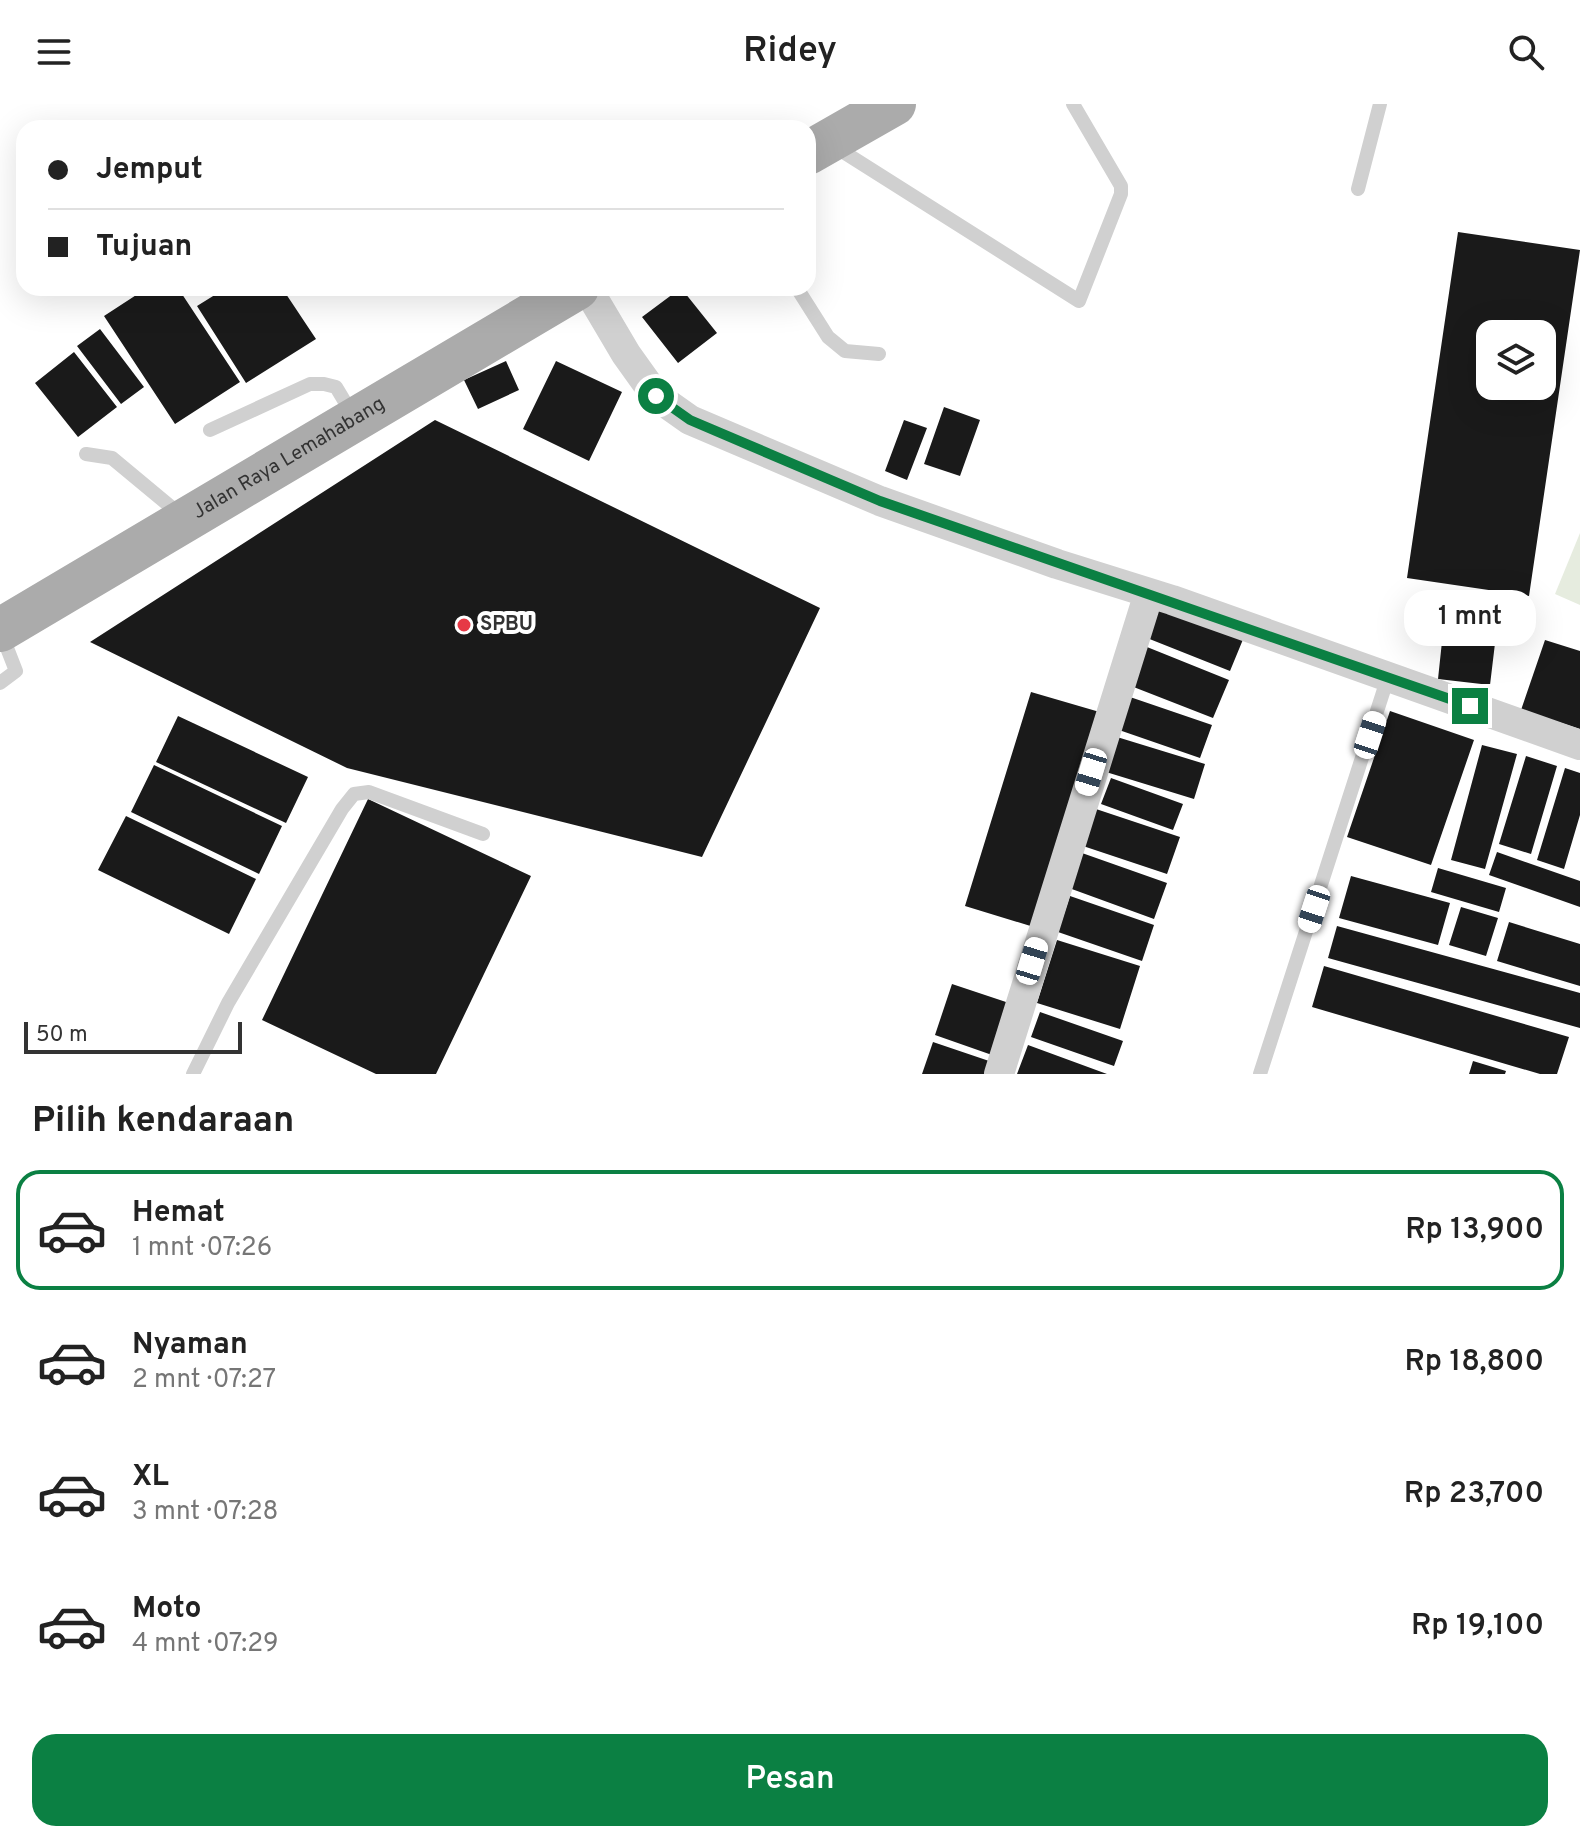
<!DOCTYPE html>
<html lang="id">
<meta charset="utf-8">
<style>
:root{--surface:#fff;--page:#f6f6f6;--text:#222;--muted:#767676;--line:#e0e0e0;--accent:#0b8043}
body{margin:0;font-family:Overpass,sans-serif;background:var(--page);color:var(--text);height:100vh;display:flex;flex-direction:column;font-size:30px;white-space:nowrap}
*{box-sizing:border-box;margin:0}
p{font-size:26px;color:var(--muted)}
.icon{flex:none;width:44px;height:44px;fill:none;stroke:currentColor;stroke-width:2;stroke-linecap:round;stroke-linejoin:round}
.map{position:relative;height:970px;overflow:hidden}
.sheet{display:flex;flex-direction:column;background:var(--surface);flex:1}
.sheet>*{flex:none}
.top-card{position:absolute;left:16px;top:16px;width:800px;height:176px;border-radius:24px;box-shadow:0 8px 32px #0002;display:grid;align-content:center;height:176px;padding:0 32px;background:var(--surface)}
.tools{position:absolute;left:1476px;top:216px;display:grid;gap:16px}
.tools a{display:grid;place-items:center;width:80px;height:80px;border-radius:16px;background:var(--surface);box-shadow:0 8px 32px #0002;font-size:40px}
.scale{position:absolute;left:24px;bottom:20px;width:218px;box-sizing:border-box;padding-left:8px;border:4px solid #333;border-top:0;font-size:22px;line-height:28px;white-space:nowrap;color:#333;-webkit-text-stroke:6px #fff;paint-order:stroke}
.end{position:absolute;width:36px;height:36px;margin:-18px;border:10px solid #0b8043;background:#fff;box-shadow:0 0 0 4px #fff}
.from{border-radius:50%}
.bubble{position:absolute;height:56px;border-radius:24px;background:var(--surface);box-shadow:0 8px 32px #0002;font-size:26px;font-weight:600;line-height:56px;text-align:center}
.car{position:absolute;width:24px;height:48px;margin:-24px -12px;border-radius:10px;box-shadow:0 0 6px 2px #0007;background:linear-gradient(#fff 24%,#345 0 40%,#fff 0 76%,#345 0 86%,#fff 0)}
.top-card b{display:flex;align-items:center;gap:28px;height:76px;font-size:30px}
.top-card b+b{border-top:2px solid var(--line)}
.top-card i{width:20px;height:20px;background:var(--text)}
ul{padding:0;list-style:none}
li{display:flex;align-items:center;gap:24px;height:120px;margin:0 16px 12px;padding:0 16px;border:4px solid transparent;border-radius:24px}
li div{flex:1}
li b{display:block;font-size:30px}
li em{font-style:normal;font-weight:600}
li.active{border-color:var(--accent)}
li>.icon{width:72px;height:72px;stroke-width:1.5}
h2{padding:0 32px;font-size:36px;line-height:96px}
.button{display:flex;gap:16px;margin-top:auto;padding:16px 32px}
.button a{flex:1;height:92px;border-radius:24px;background:var(--accent);color:#fff;font-size:32px;font-weight:600;line-height:92px;text-align:center}
header{display:flex;justify-content:space-between;align-items:center;height:104px;padding:0 32px;background:var(--surface);font-size:36px;font-weight:600}
.map>svg:first-child{display:block}
.green{fill:#e6ecdf}
.building{fill:#1a1a1a;fill-rule:evenodd}
.lines{fill:none;stroke-linecap:round;stroke-linejoin:round}
.service{stroke:#d0d0d0;stroke-width:14}
.minor{stroke:#d0d0d0;stroke-width:30}
.primary{stroke:#ababab;stroke-width:44}
.route{stroke:#0b8043;stroke-width:10}
.poi-dot{fill:#e63946;stroke:#fff;stroke-width:3}
.labels{text-anchor:middle;dominant-baseline:central;stroke-width:8;stroke-linejoin:round;paint-order:stroke}
.street-label{font-size:20px;fill:#333;stroke:#fff}
.poi-label{font-size:20px;font-weight:bold;fill:#333;stroke:#fff;text-anchor:start}
</style>
<header><svg class="icon" aria-label="menu" viewBox="0 0 24 24"><path d="M4 6h16M4 12h16M4 18h16"/></svg>Ridey<svg class="icon" aria-label="search" viewBox="0 0 24 24"><circle cx="10" cy="10" r="6"/><path d="M15 15l6 6"/></svg></header>
<div class="map">
<svg width="1580" height="970" viewBox="0 0 1580 970">
<rect width="100%" height="100%" fill="#fff"/>
<!-- green -->
<path class="green" d="M1580,429V501L1555,490Z"/>
<!-- building -->
<path class="building" d="M1458,128L1580,146L1529,492L1407,474ZM1490,230H1542V282H1490Z
M147,184H178L240,278L175,320L104,212Z
M226,184H282L316,235L246,279L197,202Z
M681,184L717,229L678,259L642,213Z
M100,225L144,283L121,300L77,242Z
M74,248L117,303L78,333L35,279Z
M506,257L519,286L478,305L464,276Z
M556,257L622,288L589,357L523,325Z
M944,303L980,316L960,372L924,360Z
M435,316L820,504L702,753L347,664L90,538Z
M904,316L927,324L907,376L885,367Z
M1160,500L1244,533L1230,567L1147,534Z
M1446,500L1499,506L1490,581L1438,575Z
M1545,536L1580,547V625L1521,606Z
M1147,543L1229,576L1213,614L1131,582Z
M1031,588L1103,609L1037,824L965,802Z
M1130,593L1212,621L1200,654L1119,626Z
M1390,607L1474,636L1431,761L1347,733Z
M178,612L308,673L286,719L156,658Z
M1117,633L1205,660L1194,695L1106,668Z
M1482,641L1517,650L1485,765L1451,756Z
M1526,652L1557,662L1531,750L1499,740Z
M154,661L282,722L259,770L131,708Z
M1565,664L1580,669V711L1564,765L1537,756Z
M1111,674L1183,700L1173,726L1101,700Z
M368,695L531,772L436,970H376L262,916Z
M1096,705L1180,733L1167,770L1083,742Z
M126,712L256,775L229,830L98,766Z
M1497,748L1580,777V803L1489,771Z
M1082,749L1167,779L1154,815L1069,784Z
M1438,764L1506,784L1499,808L1431,788Z
M1351,772L1450,799L1438,841L1339,814Z
M1070,792L1154,821L1142,857L1058,828Z
M1461,803L1498,814L1486,852L1449,841Z
M1509,818L1580,840V882L1497,857Z
M1337,822L1580,889V924L1328,854Z
M1057,836L1140,862L1120,925L1037,899Z
M1324,862L1569,933L1557,970H1540L1312,903Z
M952,880L1009,899L992,951L935,931Z
M1040,908L1123,937L1114,962L1031,933Z
M933,938L995,959L991,970H922Z
M1028,941L1107,970H1017Z
M1473,957L1506,967L1505,970H1469Z"/>
<g class="lines">
<!-- service -->
<path class="service" d="M834,42L1079,197L1121,90V82L1073,0
M1358,85L1380,0
M797,184L828,233L845,247L879,250
M210,326L310,280H324L336,283L354,313
M86,350L112,354L183,413
M0,579L16,567L2,531
M193,970L228,899L342,705L354,690L369,688L483,730
M1260,970L1388,573"/>
<!-- minor -->
<path class="minor" d="M587,184L626,250L656,292L690,316L880,397L1057,460L1172,496L1580,641
M999,970L1149,489"/>
<!-- primary -->
<g class="primary">
<path d="M808,49L894,0"/>
<path id="s1" d="M0,526L577,184"/>
</g>
</g>
<g class="lines">
<!-- route -->
<path class="route" d="M656,292L690,316L880,397L1470,602"/>
</g>
<!-- markers -->
<circle class="poi-dot" cx="464" cy="521" r="8"/>
<g class="labels">
<!-- street labels -->
<g class="street-label">
<text stroke="none"><textPath href="#s1" startOffset="336">Jalan Raya Lemahabang</textPath></text>
</g>
<!-- poi labels -->
<g class="poi-label">
<text x="480" y="521">SPBU</text>
</g>
</g>
</svg>
<div class="tools">
<a><svg class="icon" aria-label="layers" viewBox="0 0 24 24"><path d="M12 4l9 5-9 5-9-5zM3 14l9 5 9-5"/></svg></a>
</div>
<div class="scale">50 m</div>
<i class="end from" style="left:656px;top:292px"></i>
<i class="end" style="left:1470px;top:602px"></i>
<div class="bubble" style="left:1404px;top:486px;width:132px">1 mnt</div>
<i class="car" style="left:1370px;top:631px;rotate:18deg"></i>
<i class="car" style="left:1091px;top:668px;rotate:197deg"></i>
<i class="car" style="left:1314px;top:805px;rotate:198deg"></i>
<i class="car" style="left:1032px;top:857px;rotate:17deg"></i>
<div class="top-card">
<b><i class="from"></i>Jemput</b>
<b><i></i>Tujuan</b>
</div>
</div>
<section class="sheet">
<h2>Pilih kendaraan</h2>
<ul>
<li class="active"><svg class="icon" aria-label="car" viewBox="0 0 24 24"><path d="M5 17H2v-5l4-1 3-4h7l3 4 3 1v5h-3M9 17h6M6 11h13"/><circle cx="7" cy="17" r="2"/><circle cx="17" cy="17" r="2"/></svg><div><b>Hemat</b><p>1 mnt · 07:26</p></div><em>Rp 13,900</em></li>
<li><svg class="icon" aria-label="car" viewBox="0 0 24 24"><path d="M5 17H2v-5l4-1 3-4h7l3 4 3 1v5h-3M9 17h6M6 11h13"/><circle cx="7" cy="17" r="2"/><circle cx="17" cy="17" r="2"/></svg><div><b>Nyaman</b><p>2 mnt · 07:27</p></div><em>Rp 18,800</em></li>
<li><svg class="icon" aria-label="car" viewBox="0 0 24 24"><path d="M5 17H2v-5l4-1 3-4h7l3 4 3 1v5h-3M9 17h6M6 11h13"/><circle cx="7" cy="17" r="2"/><circle cx="17" cy="17" r="2"/></svg><div><b>XL</b><p>3 mnt · 07:28</p></div><em>Rp 23,700</em></li>
<li><svg class="icon" aria-label="car" viewBox="0 0 24 24"><path d="M5 17H2v-5l4-1 3-4h7l3 4 3 1v5h-3M9 17h6M6 11h13"/><circle cx="7" cy="17" r="2"/><circle cx="17" cy="17" r="2"/></svg><div><b>Moto</b><p>4 mnt · 07:29</p></div><em>Rp 19,100</em></li>
</ul>
<div class="button"><a>Pesan</a></div>
</section>
